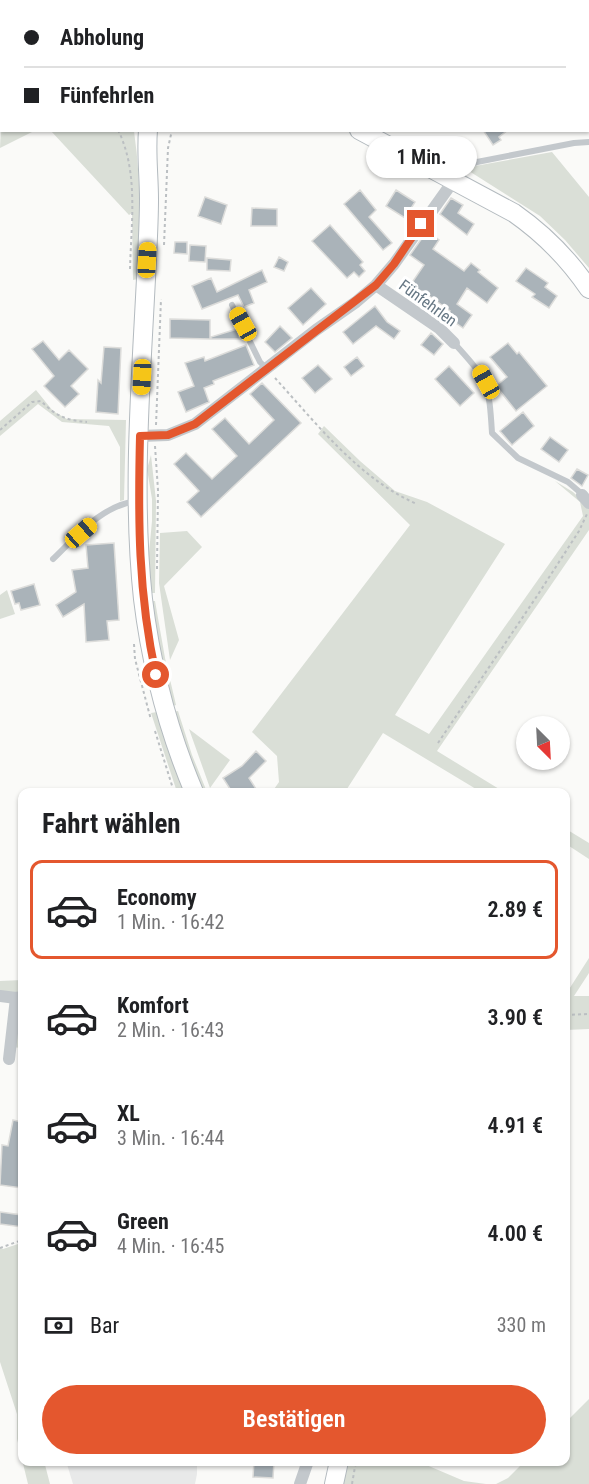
<!DOCTYPE html>
<html lang="de">
<meta charset="utf-8">
<style>
:root{--surface:#fff;--page:#f6f6f6;--text:#202124;--muted:#757577;--line:#e0e0e0;--accent:#e4572e}
body{margin:0;font-family:"Roboto Condensed",sans-serif;background:var(--page);color:var(--text);height:100vh;display:flex;flex-direction:column;font-size:22px;white-space:nowrap}
*{box-sizing:border-box;margin:0}
p{font-size:20px;color:var(--muted)}
.icon{flex:none;width:33px;height:33px;fill:none;stroke:currentColor;stroke-width:2;stroke-linecap:round;stroke-linejoin:round}
.map{position:relative;flex:1;overflow:hidden}
.details{position:absolute;left:18px;top:788px;width:552px;height:678px;display:flex;flex-direction:column;background:var(--surface);border-radius:12px;box-shadow:0 2px 4px #0004}
.details>*{flex:none}
.top-card{position:absolute;left:0px;top:0px;width:590px;height:132px;box-shadow:0 2px 4px #0004;display:grid;align-content:center;height:132px;padding:0 24px;background:var(--surface)}
.needle{width:39px;rotate:156deg}
.controls{position:absolute;left:516px;top:716px;display:grid;gap:12px}
.controls a{display:grid;place-items:center;width:54px;height:54px;border-radius:50%;background:var(--surface);box-shadow:0 2px 4px #0004;font-size:30px}
.end{position:absolute;width:27px;height:27px;margin:-14px;border:8px solid #e4572e;background:#fff;box-shadow:0 0 0 3px #fff}
.from{border-radius:50%}
.bubble{position:absolute;height:42px;border-radius:21px;background:var(--surface);box-shadow:0 2px 4px #0004;font-size:20px;font-weight:600;line-height:42px;text-align:center}
.car{position:absolute;width:18px;height:36px;margin:-18px -9px;border-radius:8px;box-shadow:0 0 4px 2px #0007;background:linear-gradient(#f5c518 24%,#345 0 40%,#f5c518 0 76%,#345 0 86%,#f5c518 0)}
.top-card b{display:flex;align-items:center;gap:21px;height:57px;font-size:22px}
.top-card b+b{border-top:2px solid var(--line)}
.top-card i{width:15px;height:15px;background:var(--text)}
ul{padding:0;list-style:none}
li{display:flex;align-items:center;gap:18px;height:99px;margin:0 12px 9px;padding:0 12px;border:3px solid transparent;border-radius:12px}
li div{flex:1}
li b{display:block;font-size:22px}
li em{font-style:normal;font-weight:600}
li.active{border-color:var(--accent)}
li>.icon{width:54px;height:54px;stroke-width:1.5}
h2{padding:0 24px;font-size:27px;line-height:72px}
.pay{display:flex;align-items:center;gap:15px;height:66px;padding:0 24px;font-size:22px}
.pay p{margin-inline-start:auto}
.button{display:flex;gap:12px;margin-top:auto;padding:12px 24px}
.button a{flex:1;height:69px;border-radius:36px;background:var(--accent);color:#fff;font-size:24px;font-weight:600;line-height:69px;text-align:center}
.map>svg:first-child{display:block}
.built{fill:#e8e9e9}
.green{fill:#dadfd7}
.building{fill:#aab3b9;stroke:#dcdcda;stroke-width:1.5}
.lines{fill:none;stroke-linecap:round;stroke-linejoin:round}
.secondary-casing{stroke:#b3babf;stroke-width:20}
.path{stroke:#bbbfc2;stroke-width:2;stroke-dasharray:3 3;stroke-linecap:butt}
.service{stroke:#c3c8cc;stroke-width:6}
.minor{stroke:#c3c8cc;stroke-width:12}
.secondary{stroke:#fff;stroke-width:18}
.route{stroke:#e4572e;stroke-width:8}
.labels{text-anchor:middle;dominant-baseline:central;stroke-width:6;stroke-linejoin:round;paint-order:stroke}
.street-label{font-size:16px;fill:#657683;stroke:#fff}
</style>
<div class="map">
<svg width="589" height="1484" viewBox="0 0 589 1484">
<rect width="100%" height="100%" fill="#fafaf8"/>
<!-- built -->
<path class="built" d="M66,1461H197V1474L195,1484H73Z"/>
<!-- green -->
<path class="green" d="M1,126L2,130L34,131L0,148Z
M51,131H134C141,180 141,229 138,279L133,280L132,213L129,215Z
M552,152L589,197V268L565,240L540,216L469,171L475,166Z
M36,390L53,411L67,419L126,420L124,500L120,501V447L109,426L62,422L38,404L0,436V421Z
M324,426L360,461L395,491L427,502L505,544L395,715L429,734L583,516L580,502L555,481L573,492L589,507V530L437,751L504,792H481L383,733L345,792H272L279,782L277,756L252,732L410,525L318,434Z
M151,455L156,501L155,593H150L148,563L152,521V499L147,469Z
M187,531L202,547L164,586L179,640L170,660L159,583L160,533Z
M7,590L15,614L0,619V595Z
M151,601H155L165,658L176,705L171,707L160,660Z
M178,711L192,755L207,792H202L173,712Z
M157,712L185,792H177L151,713Z
M189,729L230,760L210,788Z
M566,829L589,843V859L566,844Z
M589,958V973L574,996H589V1029L566,1030V994Z
M22,980V1048L11,1047L16,999L0,996V981Z
M18,1244L22,1306V1461H44L50,1484H28L17,1439V1414L0,1362V1248L3,1249Z
M589,1399V1484H496L508,1478L525,1461H566V1422Z
M347,1461H417L464,1481L486,1484H341Z"/>
<!-- building -->
<path class="building" d="M483,130H508L499,137L501,140L493,145Z
M360,190L376,210L369,217L392,243L383,250L344,204Z
M396,190L415,202L405,218L386,206Z
M205,197L227,205L221,224L198,216Z
M451,198L463,205L458,213L474,224L467,235L440,214Z
M252,208L277,209V226H251Z
M330,225L363,262L360,265L365,271L359,277L354,272L347,278L312,241Z
M427,231L439,240L433,249L464,271L471,263L480,270L478,272L498,288L487,303L467,288L457,304L472,315L463,328L446,316L450,311L422,291L419,294L409,287L424,265L410,255Z
M175,242H187V254L174,253Z
M190,245L206,246L205,262L189,261Z
M279,257L288,262L284,271L274,267Z
M207,258L231,260L230,271L207,270Z
M526,268L548,283L545,287L557,296L549,308L532,297L535,294L516,281Z
M262,270L267,282L249,290L254,303L244,307L238,295L202,309L192,286L211,278L217,292Z
M311,288L326,304L303,325L288,308Z
M375,306L387,322L400,331L394,339L376,326L353,344L343,332Z
M170,319L210,320V339L170,338Z
M280,326L292,338L275,352L265,342Z
M237,329L240,339H211V337Z
M431,333L443,344L434,355L421,345Z
M43,341L59,360L69,350L88,369L71,386L79,394L65,407L44,386L54,376L32,349Z
M508,343L517,354L519,352L547,386L516,411L496,386L507,377L490,357Z
M246,345L254,365L213,381L214,384L204,388L209,402L186,412L178,392L194,386L185,363L204,357L205,361Z
M104,347L121,348L118,414L96,412L98,380L101,383Z
M357,357L364,366L351,376L344,367Z
M318,365L332,379L315,393L302,378Z
M449,366L474,393L460,406L435,379Z
M262,383L301,423L201,517L187,502L199,491L174,464L186,453L212,479L237,456L212,429L225,418L249,444L274,420L250,394Z
M523,412L534,426L512,445L500,431Z
M550,437L568,450L559,462L541,449Z
M577,469L588,475L582,486L571,478Z
M114,543L119,620L107,621L109,640L86,642L84,604L63,617L56,605L76,592L72,570L88,568L86,545Z
M34,584L40,605L21,610L19,603L15,604L11,591Z
M256,751L266,761L249,778L258,792H232L223,778L242,766Z
M13,1120L22,1122V1188L0,1185L2,1145L8,1146Z
M0,1212L22,1215V1227L0,1224Z
M254,1461H274L273,1478L253,1477Z"/>
<g class="lines">
<!-- secondary casing -->
<g class="secondary-casing">
<path id="secondary" d="M120,0L121,2
M148,130C146,153 149,176 149,199C149,218 148,238 147,258C142,368 131,489 143,599C151,665 168,730 194,792
M359,130L514,213C544,234 568,258 589,289
M334,1484L339,1461"/>
</g>
<!-- path -->
<path class="path" d="M101,0V2
M150,0L151,2
M588,107L589,105
M118,130C139,172 131,224 130,270
M164,245L168,148L172,130
M275,378C317,424 359,479 417,504
M156,425L161,299
M0,430L32,402L41,401C56,416 65,420 87,422
M155,446L158,490L157,569
M134,644L135,659L151,720
M155,731L174,792
M438,743L537,596L579,531L587,514
M566,1015L589,1014
M0,1248L22,1240
M352,1484L356,1461"/>
<!-- service -->
<path class="service" d="M254,2L256,0
M0,33L2,36
M0,45L2,44
M0,76L2,79
M454,180L467,166L477,162L574,143L589,142
M232,305L260,362L266,368
M454,343C488,380 489,384 492,433L518,458L568,482L582,494
M53,559C77,536 102,505 137,501"/>
<!-- minor -->
<path class="minor" d="M0,118H2
M376,285L439,328L454,343
M140,436L168,435L195,424L316,330L356,302L376,285L394,264L454,180
M582,495L589,503
M0,996L16,998L22,997
M9,1059L16,998
M300,1484L308,1461"/>
<!-- secondary -->
<use href="#secondary" class="secondary"/>
</g>
<g class="lines">
<!-- route -->
<path class="route" d="M156,675C138,593 138,519 140,436L168,435L195,424L376,285L394,264L421,224"/>
</g>
<g class="labels">
<!-- street labels -->
<g class="street-label">
<text transform="translate(428 303) rotate(36)">Fünfehrlen</text>
</g>
</g>
</svg>
<div class="controls">
<a><svg class="needle" viewBox="-14 -14 28 28"><path d="M0-13l5 13h-10z" fill="#e53935"/><path d="M0 13l5-13h-10z" fill="#757577"/></svg></a>
</div>
<i class="end from" style="left:156px;top:675px"></i>
<i class="end" style="left:421px;top:224px"></i>
<div class="bubble" style="left:366px;top:136px;width:111px">1 Min.</div>
<i class="car" style="left:147px;top:260px;rotate:3deg"></i>
<i class="car" style="left:243px;top:324px;rotate:331deg"></i>
<i class="car" style="left:142px;top:377px;rotate:183deg"></i>
<i class="car" style="left:486px;top:382px;rotate:331deg"></i>
<i class="car" style="left:81px;top:533px;rotate:49deg"></i>
<div class="top-card">
<b><i class="from"></i>Abholung</b>
<b><i></i>Fünfehrlen</b>
</div>
<section class="details">
<h2>Fahrt wählen</h2>
<ul>
<li class="active"><svg class="icon" aria-label="car" viewBox="0 0 24 24"><path d="M5 17H2v-5l4-1 3-4h7l3 4 3 1v5h-3M9 17h6M6 11h13"/><circle cx="7" cy="17" r="2"/><circle cx="17" cy="17" r="2"/></svg><div><b>Economy</b><p>1 Min. · 16:42</p></div><em>2.89 €</em></li>
<li><svg class="icon" aria-label="car" viewBox="0 0 24 24"><path d="M5 17H2v-5l4-1 3-4h7l3 4 3 1v5h-3M9 17h6M6 11h13"/><circle cx="7" cy="17" r="2"/><circle cx="17" cy="17" r="2"/></svg><div><b>Komfort</b><p>2 Min. · 16:43</p></div><em>3.90 €</em></li>
<li><svg class="icon" aria-label="car" viewBox="0 0 24 24"><path d="M5 17H2v-5l4-1 3-4h7l3 4 3 1v5h-3M9 17h6M6 11h13"/><circle cx="7" cy="17" r="2"/><circle cx="17" cy="17" r="2"/></svg><div><b>XL</b><p>3 Min. · 16:44</p></div><em>4.91 €</em></li>
<li><svg class="icon" aria-label="car" viewBox="0 0 24 24"><path d="M5 17H2v-5l4-1 3-4h7l3 4 3 1v5h-3M9 17h6M6 11h13"/><circle cx="7" cy="17" r="2"/><circle cx="17" cy="17" r="2"/></svg><div><b>Green</b><p>4 Min. · 16:45</p></div><em>4.00 €</em></li>
</ul>
<div class="pay"><svg class="icon" aria-label="cash" viewBox="0 0 24 24"><path d="M3 7h18v10H3z"/><circle cx="12" cy="12" r="2"/></svg>Bar<p>330 m</p></div>
<div class="button"><a>Bestätigen</a></div>
</section>
</div>
